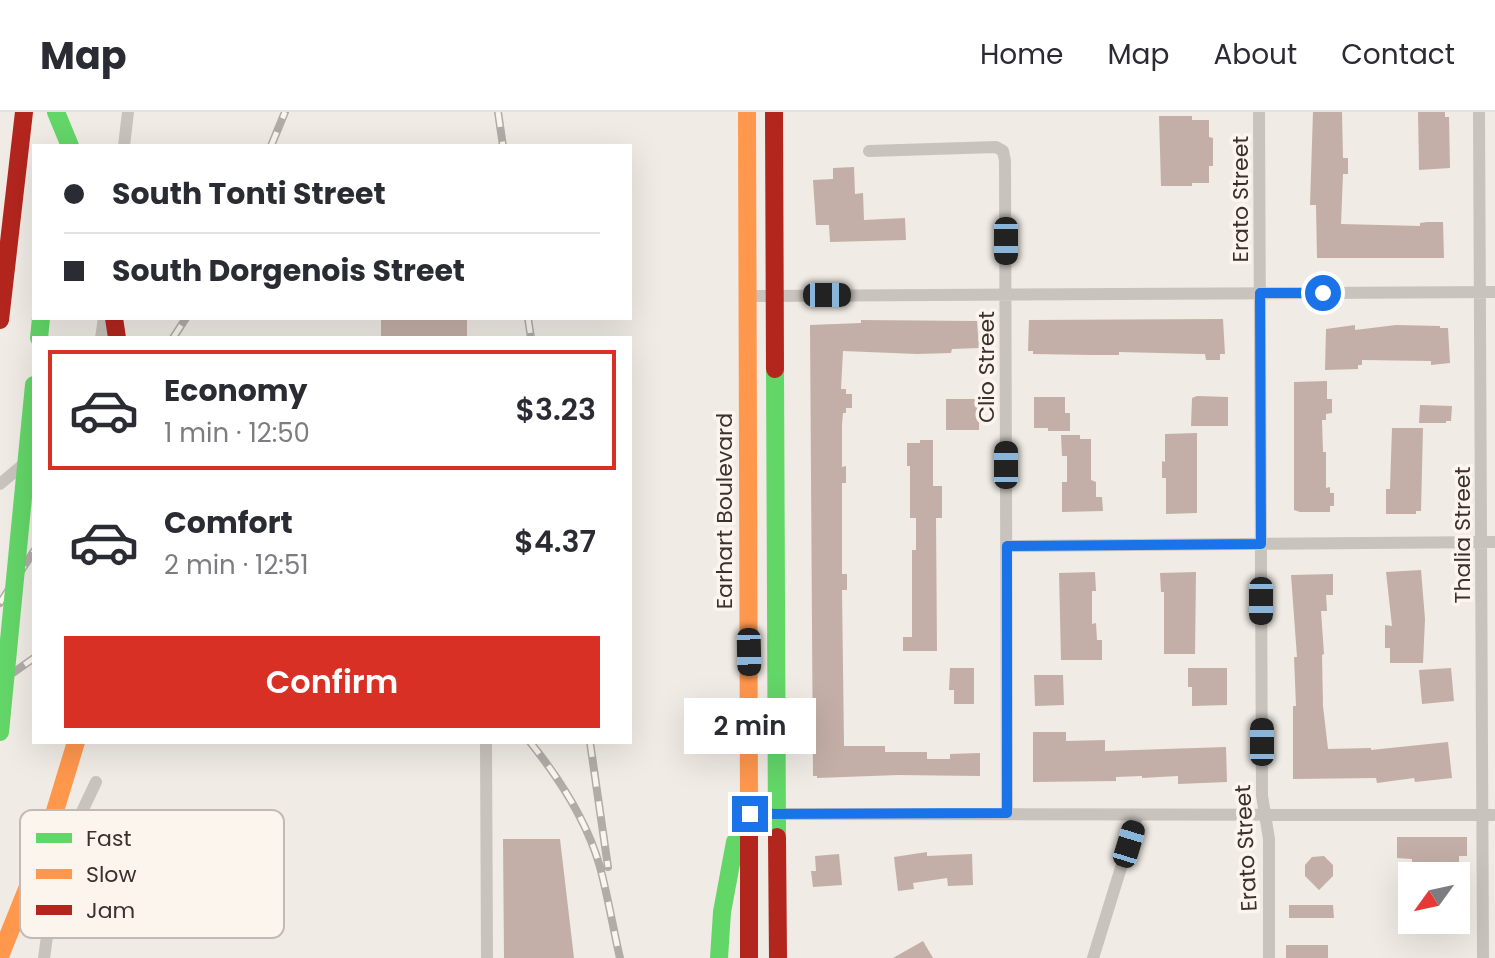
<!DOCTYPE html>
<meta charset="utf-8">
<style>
:root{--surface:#fff;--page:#f2f2f3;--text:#2b2b33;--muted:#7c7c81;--line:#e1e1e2;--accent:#d93025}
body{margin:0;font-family:Poppins,sans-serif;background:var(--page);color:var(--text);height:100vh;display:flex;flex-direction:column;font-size:30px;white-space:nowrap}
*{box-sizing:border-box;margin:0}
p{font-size:26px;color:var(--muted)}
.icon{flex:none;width:44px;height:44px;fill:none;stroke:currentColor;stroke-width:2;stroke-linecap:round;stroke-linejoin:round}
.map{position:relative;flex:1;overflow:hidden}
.details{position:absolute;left:32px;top:224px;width:600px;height:408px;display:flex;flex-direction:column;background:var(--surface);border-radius:0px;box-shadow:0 8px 32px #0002}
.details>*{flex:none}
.guide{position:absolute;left:32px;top:32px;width:600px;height:176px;border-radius:0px;box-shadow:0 8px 32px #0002;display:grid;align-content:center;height:176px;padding:0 32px;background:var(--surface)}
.needle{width:52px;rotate:237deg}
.buttons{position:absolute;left:1398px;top:750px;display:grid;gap:16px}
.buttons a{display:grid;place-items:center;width:72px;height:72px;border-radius:0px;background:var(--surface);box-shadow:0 8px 32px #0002;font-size:40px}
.end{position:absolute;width:36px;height:36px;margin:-18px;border:10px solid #1a73e8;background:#fff;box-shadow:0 0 0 4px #fff}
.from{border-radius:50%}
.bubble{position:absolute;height:56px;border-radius:0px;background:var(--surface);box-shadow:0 8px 32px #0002;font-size:26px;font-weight:600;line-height:56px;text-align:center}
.car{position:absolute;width:24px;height:48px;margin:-24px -12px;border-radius:10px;box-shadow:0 0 6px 2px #0007;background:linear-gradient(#222 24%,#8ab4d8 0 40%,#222 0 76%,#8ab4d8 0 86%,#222 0)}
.guide b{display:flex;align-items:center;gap:28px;height:76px;font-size:30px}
.guide b+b{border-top:2px solid var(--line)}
.guide i{width:20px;height:20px;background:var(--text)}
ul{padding:14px 0 0;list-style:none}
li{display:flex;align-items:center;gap:24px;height:120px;margin:0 16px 12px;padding:0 16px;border:4px solid transparent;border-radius:0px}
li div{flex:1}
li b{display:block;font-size:30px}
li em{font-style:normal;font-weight:600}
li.on{border-color:var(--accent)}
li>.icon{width:72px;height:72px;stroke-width:1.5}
.primary-button{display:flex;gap:16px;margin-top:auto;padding:16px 32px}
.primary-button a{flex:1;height:92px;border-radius:0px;background:var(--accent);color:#fff;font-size:32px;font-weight:600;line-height:92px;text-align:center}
header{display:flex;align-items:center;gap:48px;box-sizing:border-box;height:112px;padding:0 40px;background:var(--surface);border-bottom:2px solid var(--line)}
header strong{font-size:38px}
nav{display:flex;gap:44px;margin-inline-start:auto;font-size:28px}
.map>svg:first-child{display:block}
.building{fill:#c3afa7}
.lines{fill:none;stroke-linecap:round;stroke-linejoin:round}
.street{stroke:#c9c3be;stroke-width:12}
.fast{stroke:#63d668;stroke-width:18}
.slow{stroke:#ff974d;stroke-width:18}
.jam{stroke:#b3261e;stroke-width:18}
.rail-casing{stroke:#b1aca8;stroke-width:8}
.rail{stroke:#fbf5ee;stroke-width:5;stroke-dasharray:15;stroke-linecap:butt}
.fast-bridge{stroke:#63d668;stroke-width:18}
.route{stroke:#1a73e8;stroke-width:10}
.labels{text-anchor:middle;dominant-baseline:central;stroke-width:7;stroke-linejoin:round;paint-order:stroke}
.street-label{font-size:22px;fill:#3b302b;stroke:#fbf5ee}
.key{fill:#fbf5ee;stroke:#c1bab4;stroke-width:2}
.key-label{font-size:22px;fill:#3b302b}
</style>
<header>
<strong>Map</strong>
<nav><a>Home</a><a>Map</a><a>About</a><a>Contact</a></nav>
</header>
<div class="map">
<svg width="1495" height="846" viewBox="0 0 1495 846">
<rect width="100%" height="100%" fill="#f0ebe5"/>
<!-- building -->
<path class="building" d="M1313,0H1342L1343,46H1348V62H1343L1341,112L1420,114V111L1427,110H1443L1444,146H1317L1316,93H1310Z
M1418,0H1445V5H1449L1450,56L1419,58Z
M1159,4H1192V8H1209V25L1213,26V54H1209V71H1192V74H1161Z
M854,55L855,82L863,81L864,108L905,106L906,128L830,130L829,113H816L813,68L833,67V56Z
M381,206H467V226H381Z
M1223,207L1225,242H1220V248H1206L1205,242H1201L1119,240V243H1092L1033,242V239H1028L1029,208Z
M861,208L977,209L979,236L952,237L951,241L917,242L843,239L841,277H846V282H852V296H846V301H843L842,313V355L846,354V371H842V462H847V478H842L844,634H885V640H927V647H950V642L980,641V664L898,663L817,666V664H813L810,213L861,211Z
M1355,213V218L1396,213L1440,214V216H1448L1450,251L1431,253V249L1362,248V253H1358V257L1325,258L1326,217Z
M1327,269V287H1332V301L1326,302V308H1322L1323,340H1326V376L1330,375V381H1334V394H1330V400H1300L1294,398V270Z
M1197,284L1228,285V314H1191L1192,286Z
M1034,285H1065V301H1070V319H1048V316H1034Z
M946,287H979V318H946Z
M1420,293L1452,294L1451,309H1446V311H1419Z
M1392,316H1423L1421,399H1416V402H1386V377H1390Z
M1197,321V401L1166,402V366H1162V349L1165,350V322Z
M1061,323H1080V327H1091V368L1096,370V385H1102L1103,399L1062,400V370H1067V344H1062Z
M920,328H933V374H942V406H936L937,539H903V525H912V438H916V406H910V354H907V331H920Z
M1421,458L1425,507L1423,551H1390V536H1385V513L1392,514L1386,460Z
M1095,460L1096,479H1092V512L1096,511L1097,528H1102V548H1061L1059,461Z
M1196,460L1195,542H1164V480H1161L1160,461Z
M1333,462V483H1326L1327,499H1321L1324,542L1322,543L1323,594L1328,637L1371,636V638L1448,630L1452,666L1415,670L1414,666L1377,671L1376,666L1293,667V594H1296L1294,545H1297L1291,463Z
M950,556H974V592H954V578H949Z
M1188,556H1227V593L1192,594V575H1188Z
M1451,556L1454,589L1422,592L1419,558Z
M1034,563H1063L1064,593L1035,594Z
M1033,620H1066V629L1105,628V639L1226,635L1227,670L1178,672V664L1142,666V664L1116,665V669L1033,670Z
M1397,725H1467V744H1459V764H1413L1412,747L1397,746Z
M503,727H560L574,846H504Z
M927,740V744L972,742L973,773L948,774L947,766L913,771L914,777L898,779L894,745Z
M839,742L842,773L813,775L811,759H816L815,744Z
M1324,744L1333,753V764L1319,778L1305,764V753L1312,745Z
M1289,793H1333L1334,806H1289Z
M923,829L933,846H893Z
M1286,833H1328V846H1286Z"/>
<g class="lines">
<!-- street -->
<path class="street" d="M1259,0L1262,684L1269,727V846
M1479,0L1483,846
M124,34L128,0
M869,39L996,35L1003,39L1005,49L1007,701
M747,184L1495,180
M101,226L104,206
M0,372L25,351
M1007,434L1495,430
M486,630L487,846
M750,702L1495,703
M44,846L53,781L69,727L96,670
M1093,846L1137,704"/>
<!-- fast -->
<path class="fast" d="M39,226L41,206
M775,257L777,725
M719,846L722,800L735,730L749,710"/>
<!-- slow -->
<path class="slow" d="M747,0L749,697
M0,844L44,735L76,630"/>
<!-- jam -->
<path class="jam" d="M774,0L775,257
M114,206L117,226
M0,208L24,0
M749,697V846
M777,725L778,846"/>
<!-- rail casing -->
<g class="rail-casing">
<path id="rail" d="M498,0L503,34
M271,34L285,0
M528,206L531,226
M173,226L186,206
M0,491L34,439
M0,570L34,546
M530,630C559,666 587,709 600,755C608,785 613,816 620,846
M590,630L608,755"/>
</g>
<!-- rail -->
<use href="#rail" class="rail"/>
<!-- fast-bridge -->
<path class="fast-bridge" d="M56,0L70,34
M0,620L34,273"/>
</g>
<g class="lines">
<!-- route -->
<path class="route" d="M750,702L1007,701V434L1261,432L1260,181H1323"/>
</g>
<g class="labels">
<!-- street labels -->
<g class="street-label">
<text transform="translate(1240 87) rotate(-90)">Erato Street</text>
<text transform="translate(986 255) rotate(-90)">Clio Street</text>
<text transform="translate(724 399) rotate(-90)">Earhart Boulevard</text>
<text transform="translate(1462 423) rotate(-90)">Thalia Street</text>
<text transform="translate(1246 736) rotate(-93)">Erato Street</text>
</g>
</g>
<!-- legend -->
<rect x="20" y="698" width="264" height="128" rx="12" class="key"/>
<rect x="36" y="721" width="36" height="10" fill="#63d668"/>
<rect x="36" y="757" width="36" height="10" fill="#ff974d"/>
<rect x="36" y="793" width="36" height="10" fill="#b3261e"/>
<g class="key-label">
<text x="86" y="734">Fast</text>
<text x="86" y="770">Slow</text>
<text x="86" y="806">Jam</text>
</g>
</svg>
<div class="buttons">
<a><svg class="needle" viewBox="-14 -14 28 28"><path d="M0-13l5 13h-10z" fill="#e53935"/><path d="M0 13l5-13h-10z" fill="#7c7c81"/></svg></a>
</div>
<i class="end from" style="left:1323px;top:181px"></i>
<i class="end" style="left:750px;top:702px"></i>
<div class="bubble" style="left:684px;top:586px;width:132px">2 min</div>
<i class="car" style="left:1006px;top:129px;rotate:180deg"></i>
<i class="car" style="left:827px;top:183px;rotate:90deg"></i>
<i class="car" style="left:1006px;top:353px;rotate:0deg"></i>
<i class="car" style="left:1261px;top:489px;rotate:180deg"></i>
<i class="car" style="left:749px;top:540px;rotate:179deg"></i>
<i class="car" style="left:1262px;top:630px;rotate:0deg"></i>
<i class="car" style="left:1129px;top:732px;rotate:17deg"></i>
<div class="guide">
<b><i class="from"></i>South Tonti Street</b>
<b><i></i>South Dorgenois Street</b>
</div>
<section class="details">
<ul>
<li class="on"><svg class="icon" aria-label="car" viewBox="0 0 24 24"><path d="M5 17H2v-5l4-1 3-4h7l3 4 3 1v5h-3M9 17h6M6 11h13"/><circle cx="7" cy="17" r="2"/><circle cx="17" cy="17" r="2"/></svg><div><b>Economy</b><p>1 min · 12:50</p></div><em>$3.23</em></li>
<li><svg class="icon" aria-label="car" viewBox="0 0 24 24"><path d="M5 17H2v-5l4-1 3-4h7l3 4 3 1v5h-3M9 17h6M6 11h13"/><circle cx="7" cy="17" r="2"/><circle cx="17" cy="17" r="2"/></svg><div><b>Comfort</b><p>2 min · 12:51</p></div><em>$4.37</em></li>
</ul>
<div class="primary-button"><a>Confirm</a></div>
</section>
</div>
